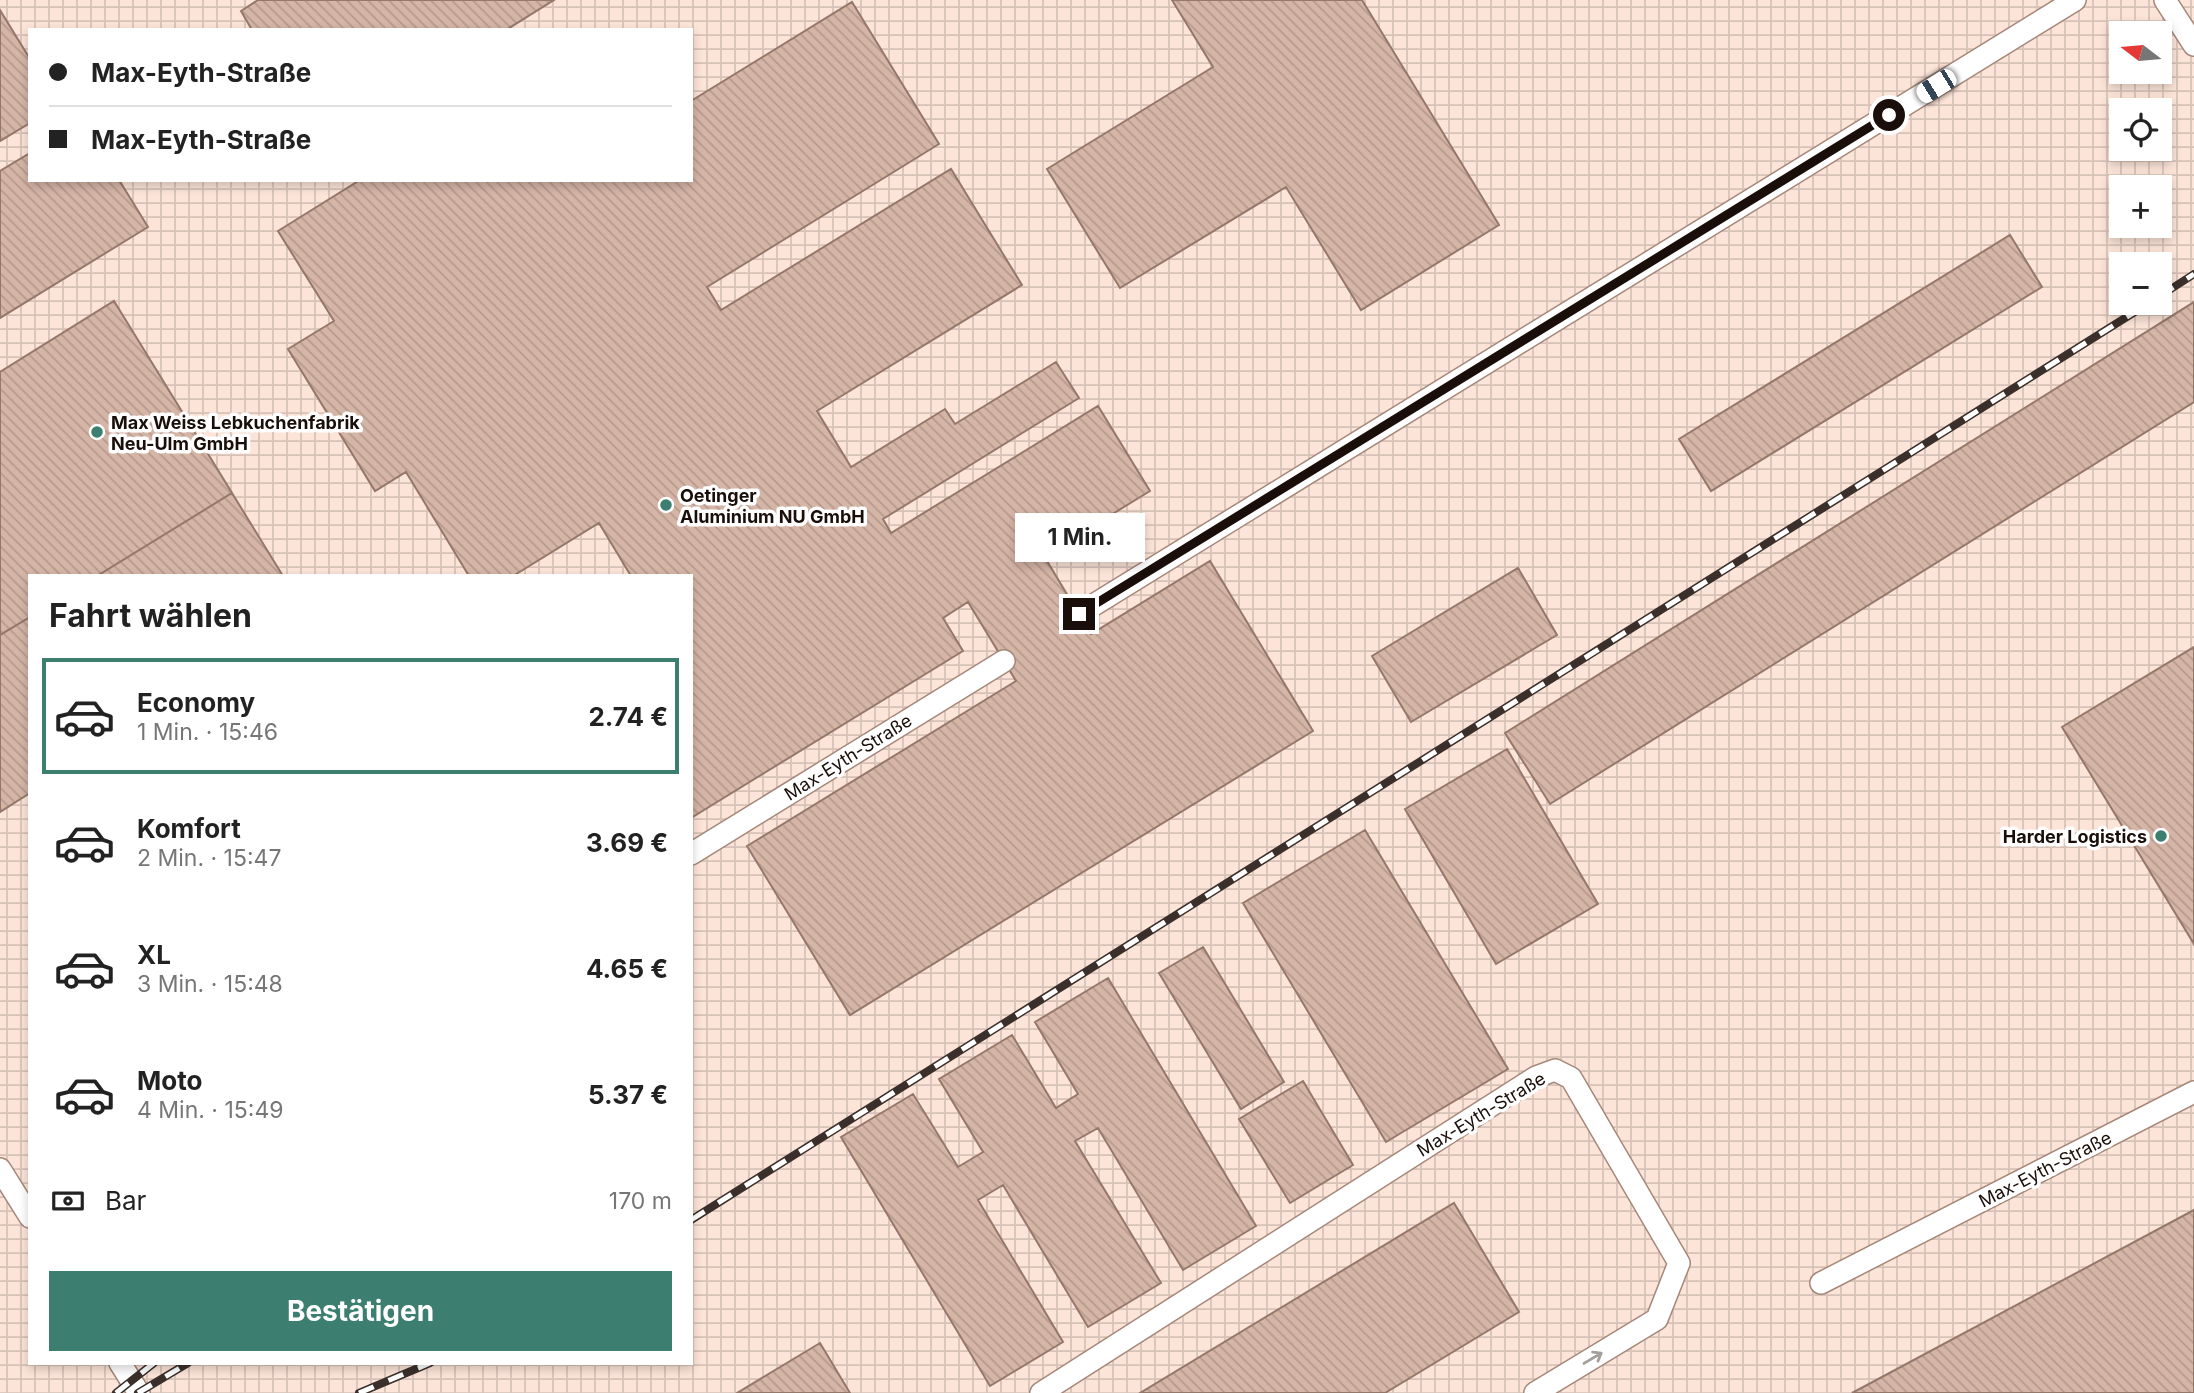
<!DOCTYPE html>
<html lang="de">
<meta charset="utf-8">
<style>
:root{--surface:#fff;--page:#f6f6f6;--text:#222;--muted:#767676;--line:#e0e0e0;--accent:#3c7e6f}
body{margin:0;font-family:Inter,sans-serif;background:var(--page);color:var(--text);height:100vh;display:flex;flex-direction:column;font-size:26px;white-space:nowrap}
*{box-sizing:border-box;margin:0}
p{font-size:23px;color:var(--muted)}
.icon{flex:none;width:38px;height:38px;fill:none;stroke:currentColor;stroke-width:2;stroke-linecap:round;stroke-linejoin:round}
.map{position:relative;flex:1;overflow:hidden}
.side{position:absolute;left:28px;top:574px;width:665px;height:791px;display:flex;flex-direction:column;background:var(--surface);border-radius:0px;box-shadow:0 4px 10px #0003}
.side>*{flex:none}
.guide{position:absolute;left:28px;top:28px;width:665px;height:154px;border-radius:0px;box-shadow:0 4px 10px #0003;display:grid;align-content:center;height:154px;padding:0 21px;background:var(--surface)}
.needle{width:46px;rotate:286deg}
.fabs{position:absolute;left:2109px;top:21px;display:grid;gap:14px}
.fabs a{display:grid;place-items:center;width:63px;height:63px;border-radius:0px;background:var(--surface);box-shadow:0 4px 10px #0003;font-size:35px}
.end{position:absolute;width:32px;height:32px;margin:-16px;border:9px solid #190e09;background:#fff;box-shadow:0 0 0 4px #fff}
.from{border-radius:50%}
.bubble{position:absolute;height:49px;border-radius:0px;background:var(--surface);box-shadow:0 4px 10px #0003;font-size:23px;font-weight:700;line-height:49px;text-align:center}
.car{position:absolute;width:21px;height:42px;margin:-21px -10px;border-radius:9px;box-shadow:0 0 5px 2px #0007;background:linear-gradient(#fff 24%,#345 0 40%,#fff 0 76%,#345 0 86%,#fff 0)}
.guide b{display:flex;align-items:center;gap:24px;height:66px;font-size:26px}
.guide b+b{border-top:2px solid var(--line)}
.guide i{width:18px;height:18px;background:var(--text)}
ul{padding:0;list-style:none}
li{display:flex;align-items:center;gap:21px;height:116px;margin:0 14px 10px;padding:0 7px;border:4px solid transparent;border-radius:0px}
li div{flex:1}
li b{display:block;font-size:26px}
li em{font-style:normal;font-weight:700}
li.current{border-color:var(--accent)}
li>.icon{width:63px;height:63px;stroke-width:1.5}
h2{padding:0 21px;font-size:32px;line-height:84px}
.pay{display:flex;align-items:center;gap:18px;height:77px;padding:0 21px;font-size:26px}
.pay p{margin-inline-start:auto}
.primary-button{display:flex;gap:14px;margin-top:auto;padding:14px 21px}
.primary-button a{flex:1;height:80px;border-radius:0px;background:var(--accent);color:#fff;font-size:28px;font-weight:700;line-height:80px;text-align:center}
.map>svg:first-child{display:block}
.industrial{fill:url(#industrial-grid);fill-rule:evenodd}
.building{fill:url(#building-back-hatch);stroke:#95786a;stroke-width:2}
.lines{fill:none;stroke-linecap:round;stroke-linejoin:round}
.lane-casing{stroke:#a6887a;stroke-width:24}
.lane{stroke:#fff;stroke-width:21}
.rail-casing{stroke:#3a2f2a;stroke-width:8}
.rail{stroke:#fff;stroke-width:5;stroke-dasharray:16;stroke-linecap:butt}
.oneway{stroke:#a39f9d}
.route{stroke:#190e09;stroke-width:9}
.poi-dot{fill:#3c7e6f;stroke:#fff;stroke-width:2.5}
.labels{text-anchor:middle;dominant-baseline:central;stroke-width:7;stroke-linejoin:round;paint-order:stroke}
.poi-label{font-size:18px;font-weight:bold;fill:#190e09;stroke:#fff;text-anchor:start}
.street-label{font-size:18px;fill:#190e09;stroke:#fff}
</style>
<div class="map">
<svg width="2194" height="1393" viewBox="0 0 2194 1393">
<defs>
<pattern id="industrial-grid" width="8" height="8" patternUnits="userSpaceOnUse" patternTransform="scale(1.75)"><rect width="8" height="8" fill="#fce4d8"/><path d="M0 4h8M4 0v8" fill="none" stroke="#d7c2b8"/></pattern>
<pattern id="building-back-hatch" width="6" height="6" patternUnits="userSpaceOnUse" patternTransform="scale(1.75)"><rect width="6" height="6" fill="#d5b5a6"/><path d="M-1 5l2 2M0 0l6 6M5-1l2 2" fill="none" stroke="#b69a8e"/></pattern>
</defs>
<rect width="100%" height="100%" fill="#fef1eb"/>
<!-- industrial -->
<path class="industrial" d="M0,0H2194V1393H0ZM30,30H691V180H30ZM2121,33H2160V72H2121ZM2121,110H2160V149H2121ZM2121,187H2160V226H2121ZM2121,264H2160V303H2121ZM30,576H691V1363H30Z"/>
<!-- building -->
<path class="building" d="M258,0H554L506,30H252L241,11Z
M1172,0H1362L1499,225L1361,310L1286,187L1120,288L1047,169L1213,67Z
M852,2L939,144L707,287L721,310L951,169L1022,285L817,411L851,467L945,409L955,424L1056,362L1079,398L883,519L891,533L1098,406L1150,491L1044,556L1091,634L1210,561L1313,731L850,1015L747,846L1016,681L968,602L943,618L963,651L691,818V576H631L599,523L513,576H469L406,472L375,491L288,349L334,321L278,231L360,180H691V101Z
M0,10L30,59V123L0,141Z
M30,153V180H119L148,227L0,318V171Z
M2010,235L2042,287L1711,491L1679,439Z
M114,301L232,493L97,576H30V617L0,635V372Z
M2194,302V402L1550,804L1505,733Z
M232,493L283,576H97Z
M1518,568L1557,635L1411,722L1372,656Z
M30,617V793L0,812V635Z
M2194,647V944L2062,727Z
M1507,749L1598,904L1496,964L1405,809Z
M1365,830L1508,1069L1386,1142L1243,903Z
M1203,947L1284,1082L1241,1109L1159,973Z
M1108,978L1256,1226L1183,1270L1098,1128L1075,1141L1161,1283L1088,1327L1003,1185L978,1200L1063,1342L990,1386L841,1137L913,1094L958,1167L983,1152L939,1079L1012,1035L1056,1108L1078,1094L1035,1022Z
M1303,1081L1353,1165L1290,1203L1239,1119Z
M1454,1203L1519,1312L1385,1393H1140Z
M2194,1210V1393H1852L1867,1385Z
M820,1343L850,1393H737Z"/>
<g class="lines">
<!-- lane casing -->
<g class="lane-casing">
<path id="lane" d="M2165,0L2194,45
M1079,614L2075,0
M691,854L1004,661
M0,1169L30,1217
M1821,1283L2194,1092
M120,1363L139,1393
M1041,1393L1536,1077L1555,1070L1571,1078L1679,1263L1657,1319L1535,1393"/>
</g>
<!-- lane -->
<use href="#lane" class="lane"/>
<!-- rail casing -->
<g class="rail-casing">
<path id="rail" d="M2160,296L2194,274
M691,1220L2149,303
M116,1393L154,1363
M138,1393L188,1363
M359,1393L430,1363"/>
</g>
<!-- rail -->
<use href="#rail" class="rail"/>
</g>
<!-- one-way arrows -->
<defs><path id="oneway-shaft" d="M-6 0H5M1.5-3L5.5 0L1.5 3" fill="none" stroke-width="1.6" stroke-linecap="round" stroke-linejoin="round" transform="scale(1.75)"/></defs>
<use class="oneway" href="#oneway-shaft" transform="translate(1593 1358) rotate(-31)"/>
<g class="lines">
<!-- route -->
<path class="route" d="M1079,614L1889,115"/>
</g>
<!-- markers -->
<g class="poi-dot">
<circle cx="97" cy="432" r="7"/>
<circle cx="666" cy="505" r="7"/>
<circle cx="2161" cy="836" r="7"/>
</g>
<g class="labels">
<!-- poi labels -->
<g class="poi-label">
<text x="111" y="422">Max Weiss Lebkuchenfabrik<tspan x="111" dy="21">Neu-Ulm GmbH</tspan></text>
<text x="680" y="495">Oetinger<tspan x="680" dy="21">Aluminium NU GmbH</tspan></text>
<text x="2147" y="836" text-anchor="end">Harder Logistics</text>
</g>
<!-- street labels -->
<g class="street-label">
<text transform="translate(848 757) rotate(-32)">Max-Eyth-Straße</text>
<text transform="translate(1481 1114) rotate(-31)">Max-Eyth-Straße</text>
<text transform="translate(2045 1169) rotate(-27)">Max-Eyth-Straße</text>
</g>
</g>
</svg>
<div class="fabs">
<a><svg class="needle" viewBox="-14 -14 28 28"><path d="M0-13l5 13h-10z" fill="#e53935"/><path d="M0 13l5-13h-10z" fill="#767676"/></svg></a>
<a><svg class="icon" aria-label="locate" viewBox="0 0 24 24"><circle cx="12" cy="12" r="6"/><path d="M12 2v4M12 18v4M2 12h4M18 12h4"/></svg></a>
<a>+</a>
<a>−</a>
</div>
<i class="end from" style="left:1889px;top:115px"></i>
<i class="end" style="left:1079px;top:614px"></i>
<div class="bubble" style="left:1015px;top:513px;width:130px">1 Min.</div>
<i class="car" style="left:1936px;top:86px;rotate:238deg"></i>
<div class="guide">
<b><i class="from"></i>Max-Eyth-Straße</b>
<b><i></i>Max-Eyth-Straße</b>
</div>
<section class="side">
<h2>Fahrt wählen</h2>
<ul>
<li class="current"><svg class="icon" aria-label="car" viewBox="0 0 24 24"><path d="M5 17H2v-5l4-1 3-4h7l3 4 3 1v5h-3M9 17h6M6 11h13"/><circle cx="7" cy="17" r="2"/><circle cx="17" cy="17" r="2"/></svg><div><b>Economy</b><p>1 Min. · 15:46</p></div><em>2.74 €</em></li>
<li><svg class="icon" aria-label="car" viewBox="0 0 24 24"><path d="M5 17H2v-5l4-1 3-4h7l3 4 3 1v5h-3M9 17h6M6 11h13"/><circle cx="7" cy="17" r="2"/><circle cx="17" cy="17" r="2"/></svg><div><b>Komfort</b><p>2 Min. · 15:47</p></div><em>3.69 €</em></li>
<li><svg class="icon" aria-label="car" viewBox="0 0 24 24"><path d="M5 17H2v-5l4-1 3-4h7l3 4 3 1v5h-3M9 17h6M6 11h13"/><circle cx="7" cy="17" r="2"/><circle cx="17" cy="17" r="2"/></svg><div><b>XL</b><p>3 Min. · 15:48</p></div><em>4.65 €</em></li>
<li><svg class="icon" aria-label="car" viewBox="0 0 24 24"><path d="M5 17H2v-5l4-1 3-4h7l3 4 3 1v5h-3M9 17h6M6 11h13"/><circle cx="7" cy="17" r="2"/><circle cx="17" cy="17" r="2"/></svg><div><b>Moto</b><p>4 Min. · 15:49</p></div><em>5.37 €</em></li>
</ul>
<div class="pay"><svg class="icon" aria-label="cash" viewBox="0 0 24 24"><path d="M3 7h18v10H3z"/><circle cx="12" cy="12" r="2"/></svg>Bar<p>170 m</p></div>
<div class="primary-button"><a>Bestätigen</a></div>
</section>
</div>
